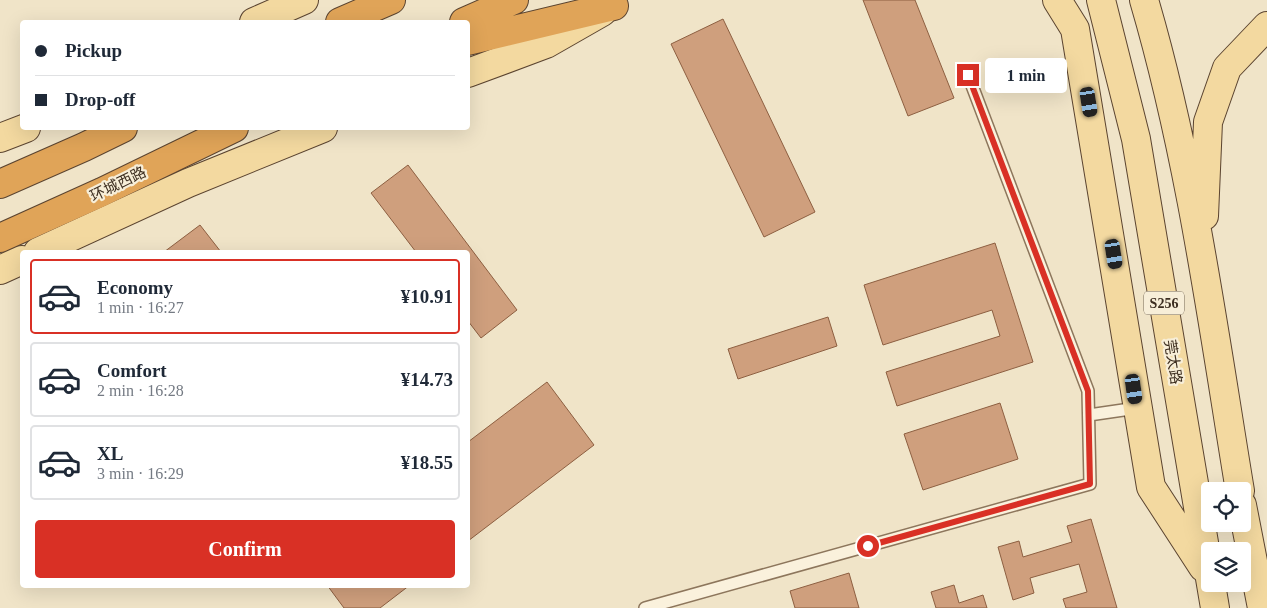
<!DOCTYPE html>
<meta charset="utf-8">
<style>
:root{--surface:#fff;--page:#f6f6f7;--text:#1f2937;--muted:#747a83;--line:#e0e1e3;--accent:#d93025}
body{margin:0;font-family:"Times New Roman","Noto Sans SC",serif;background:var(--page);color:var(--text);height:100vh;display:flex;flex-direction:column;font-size:19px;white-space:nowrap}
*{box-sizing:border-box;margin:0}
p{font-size:16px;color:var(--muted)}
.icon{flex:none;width:28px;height:28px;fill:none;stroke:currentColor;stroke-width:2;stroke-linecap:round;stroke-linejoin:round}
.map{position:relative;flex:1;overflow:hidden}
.panel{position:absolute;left:20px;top:250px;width:450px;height:338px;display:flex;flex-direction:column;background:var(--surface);border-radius:5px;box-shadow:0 5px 20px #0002}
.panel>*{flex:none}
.top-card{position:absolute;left:20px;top:20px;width:450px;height:110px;border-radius:5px;box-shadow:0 5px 20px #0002;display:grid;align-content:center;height:110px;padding:0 15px;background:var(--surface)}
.buttons{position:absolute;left:1201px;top:482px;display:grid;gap:10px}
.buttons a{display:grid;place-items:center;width:50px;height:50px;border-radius:5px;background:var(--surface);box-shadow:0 5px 20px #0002;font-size:25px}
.end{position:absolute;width:22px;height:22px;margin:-11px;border:6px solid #d93025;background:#fff;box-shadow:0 0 0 2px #fff}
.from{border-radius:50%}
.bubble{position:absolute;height:35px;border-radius:5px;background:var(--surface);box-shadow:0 5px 20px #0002;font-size:16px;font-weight:700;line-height:35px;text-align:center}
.car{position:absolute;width:15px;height:30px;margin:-15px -8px;border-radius:6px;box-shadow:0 0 4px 1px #0007;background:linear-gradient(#222 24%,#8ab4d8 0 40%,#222 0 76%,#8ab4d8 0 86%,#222 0)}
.top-card b{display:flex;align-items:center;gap:18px;height:48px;font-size:19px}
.top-card b+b{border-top:1px solid var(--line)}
.top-card i{width:12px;height:12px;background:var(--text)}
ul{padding:9px 0 0;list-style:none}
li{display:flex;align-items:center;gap:15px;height:75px;margin:0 10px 8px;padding:0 5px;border:2px solid var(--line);border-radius:5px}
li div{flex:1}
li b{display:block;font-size:19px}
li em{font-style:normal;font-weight:700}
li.active{border-color:var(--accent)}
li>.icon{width:45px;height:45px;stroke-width:1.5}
.action{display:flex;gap:10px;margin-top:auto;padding:10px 15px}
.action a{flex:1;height:58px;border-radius:5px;background:var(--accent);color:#fff;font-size:20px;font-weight:700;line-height:58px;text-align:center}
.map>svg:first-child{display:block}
.building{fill:#cf9f7d;stroke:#8d5f41}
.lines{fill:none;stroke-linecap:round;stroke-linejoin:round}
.lane-casing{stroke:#8d765c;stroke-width:14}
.primary-casing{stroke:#5b4430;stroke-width:30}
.highway-casing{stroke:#5b4430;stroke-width:30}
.lane{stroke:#faf1dc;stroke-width:11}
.primary{stroke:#f3d9a0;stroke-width:28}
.highway{stroke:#e0a458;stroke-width:28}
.route{stroke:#d93025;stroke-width:6}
.labels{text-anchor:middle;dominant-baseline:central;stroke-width:4.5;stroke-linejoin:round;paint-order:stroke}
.shield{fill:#f7eed8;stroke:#756857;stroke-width:1}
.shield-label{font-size:14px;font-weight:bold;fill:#3d2e20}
.street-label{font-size:15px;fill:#3d2e20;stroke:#f7eed8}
</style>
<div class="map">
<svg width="1267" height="608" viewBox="0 0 1267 608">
<rect width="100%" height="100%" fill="#f0e4c8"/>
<!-- building -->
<path class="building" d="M863,0H915L954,98L908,116Z
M723,19L815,212L764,237L671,44Z
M408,165L517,310L481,338L468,321V252H416L371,193Z
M200,225L221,252H164Z
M995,243L1033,362L897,406L886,372L1000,336L992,310L883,345L864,285Z
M828,317L837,346L738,379L728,349Z
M547,382L594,445L468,541V442Z
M1000,403L1018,459L923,490L904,434Z
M1091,519L1117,608H1066L1063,599L1087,592L1079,564L1030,578L1034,593L1013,600L998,547L1019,541L1023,557L1072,542L1067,526Z
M849,573L859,608H795L790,591Z
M327,585H410L380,608H344Z
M954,585L959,603L983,595L987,608H936L931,592Z"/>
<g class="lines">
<!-- lane casing -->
<g class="lane-casing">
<path id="lane" d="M1089,415L1137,408
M645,608L1090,484L1088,391L968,75"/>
</g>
<!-- primary casing -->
<g class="primary-casing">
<path id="primary" d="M1057,0L1075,29L1151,487L1203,567
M1101,0L1136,139L1215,608
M1144,0C1191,160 1213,327 1240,491
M254,22L304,0
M468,73L546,44L602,12
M0,138L26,128
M1204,216L1208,122L1227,68L1267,26
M38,252L188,183L323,128
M0,270L22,260
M1242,505L1262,608"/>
</g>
<!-- highway casing -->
<g class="highway-casing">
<path id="highway" d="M340,22L391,0
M464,22L514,0
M468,41L614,6
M0,184L84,147L123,128
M0,238L102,192L234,128"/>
</g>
<!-- lane -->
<use href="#lane" class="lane"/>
<!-- primary -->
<use href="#primary" class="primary"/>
<!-- highway -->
<use href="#highway" class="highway"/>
</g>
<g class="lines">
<!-- route -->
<path class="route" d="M868,546L1090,484L1088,391L968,75"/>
</g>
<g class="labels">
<!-- shield labels -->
<rect class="shield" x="1144" y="291.5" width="40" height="23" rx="4"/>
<g class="shield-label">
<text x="1164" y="303">S256</text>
</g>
<!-- street labels -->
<g class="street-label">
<text transform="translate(118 184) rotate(-26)">环城西路</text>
<text transform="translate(1173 362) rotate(81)">莞太路</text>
</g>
</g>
</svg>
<div class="buttons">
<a><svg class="icon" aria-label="locate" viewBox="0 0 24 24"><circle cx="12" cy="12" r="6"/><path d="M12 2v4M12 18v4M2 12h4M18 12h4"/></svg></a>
<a><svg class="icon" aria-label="layers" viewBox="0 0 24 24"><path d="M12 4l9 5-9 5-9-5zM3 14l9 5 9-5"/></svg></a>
</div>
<i class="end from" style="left:868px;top:546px"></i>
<i class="end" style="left:968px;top:75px"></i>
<div class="bubble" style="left:985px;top:58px;width:82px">1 min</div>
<i class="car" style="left:1089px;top:102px;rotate:171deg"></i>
<i class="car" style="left:1114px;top:254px;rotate:171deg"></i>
<i class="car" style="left:1134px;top:389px;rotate:172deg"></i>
<div class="top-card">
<b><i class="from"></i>Pickup</b>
<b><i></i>Drop-off</b>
</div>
<section class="panel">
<ul>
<li class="active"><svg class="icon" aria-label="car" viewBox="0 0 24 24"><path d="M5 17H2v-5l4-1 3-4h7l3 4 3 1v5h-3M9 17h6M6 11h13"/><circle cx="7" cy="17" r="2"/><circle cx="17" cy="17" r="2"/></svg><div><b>Economy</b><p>1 min · 16:27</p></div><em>¥10.91</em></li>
<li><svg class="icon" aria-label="car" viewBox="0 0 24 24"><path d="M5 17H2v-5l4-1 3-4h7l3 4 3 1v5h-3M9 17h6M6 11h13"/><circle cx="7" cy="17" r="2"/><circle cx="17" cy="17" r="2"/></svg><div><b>Comfort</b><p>2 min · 16:28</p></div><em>¥14.73</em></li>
<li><svg class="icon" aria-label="car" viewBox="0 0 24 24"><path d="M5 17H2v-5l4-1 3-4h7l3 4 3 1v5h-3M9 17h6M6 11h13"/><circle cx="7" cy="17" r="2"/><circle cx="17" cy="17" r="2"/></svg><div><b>XL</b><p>3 min · 16:29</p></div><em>¥18.55</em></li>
</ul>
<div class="action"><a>Confirm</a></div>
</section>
</div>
